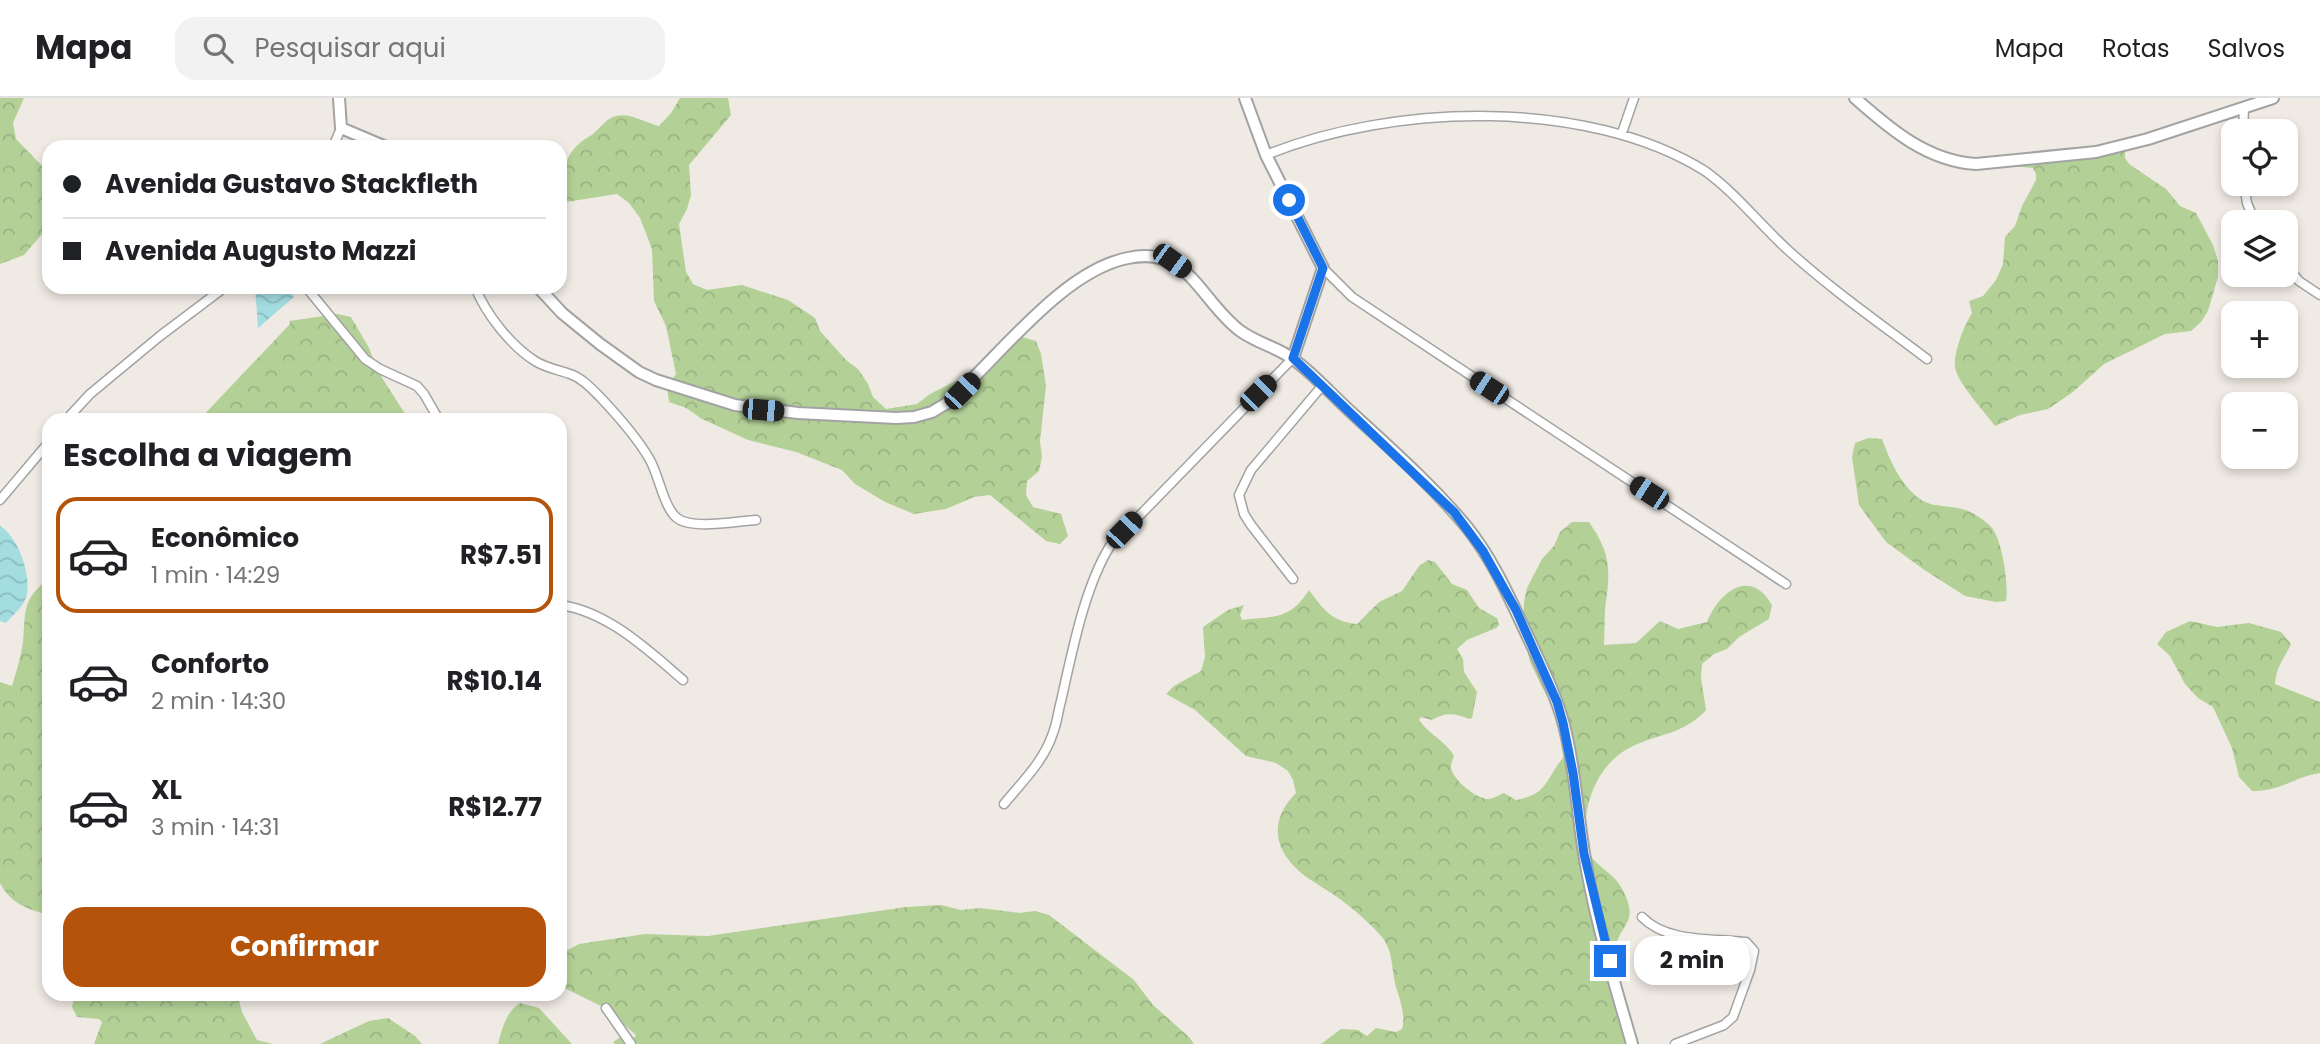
<!DOCTYPE html>
<html lang="pt">
<meta charset="utf-8">
<style>
:root{--surface:#fff;--page:#f2f2f2;--text:#202124;--muted:#757577;--line:#e0e0e0;--accent:#b45309}
body{margin:0;font-family:Poppins,sans-serif;background:var(--page);color:var(--text);height:100vh;display:flex;flex-direction:column;font-size:26px;white-space:nowrap}
*{box-sizing:border-box;margin:0}
p{font-size:23px;color:var(--muted)}
.icon{flex:none;width:38px;height:38px;fill:none;stroke:currentColor;stroke-width:2;stroke-linecap:round;stroke-linejoin:round}
.map{position:relative;flex:1;overflow:hidden}
.details{position:absolute;left:42px;top:315px;width:525px;height:588px;display:flex;flex-direction:column;background:var(--surface);border-radius:21px;box-shadow:0 4px 10px #0003}
.details>*{flex:none}
.guide{position:absolute;left:42px;top:42px;width:525px;height:154px;border-radius:21px;box-shadow:0 4px 10px #0003;display:grid;align-content:center;height:154px;padding:0 21px;background:var(--surface)}
.controls{position:absolute;left:2221px;top:21px;display:grid;gap:14px}
.controls a{display:grid;place-items:center;width:77px;height:77px;border-radius:14px;background:var(--surface);box-shadow:0 4px 10px #0003;font-size:35px}
.end{position:absolute;width:32px;height:32px;margin:-16px;border:9px solid #1a73e8;background:#fff;box-shadow:0 0 0 4px #fff}
.from{border-radius:50%}
.bubble{position:absolute;height:49px;border-radius:21px;background:var(--surface);box-shadow:0 4px 10px #0003;font-size:23px;font-weight:700;line-height:49px;text-align:center}
.car{position:absolute;width:21px;height:42px;margin:-21px -10px;border-radius:9px;box-shadow:0 0 5px 2px #0007;background:linear-gradient(#222 24%,#8ab4d8 0 40%,#222 0 76%,#8ab4d8 0 86%,#222 0)}
.guide b{display:flex;align-items:center;gap:24px;height:66px;font-size:26px}
.guide b+b{border-top:2px solid var(--line)}
.guide i{width:18px;height:18px;background:var(--text)}
ul{padding:0;list-style:none}
li{display:flex;align-items:center;gap:21px;height:116px;margin:0 14px 10px;padding:0 7px;border:4px solid transparent;border-radius:21px}
li div{flex:1}
li b{display:block;font-size:26px}
li em{font-style:normal;font-weight:700}
li.active{border-color:var(--accent)}
li>.icon{width:63px;height:63px;stroke-width:1.5}
h2{padding:0 21px;font-size:32px;line-height:84px}
.cta{display:flex;gap:14px;margin-top:auto;padding:14px 21px}
.cta a{flex:1;height:80px;border-radius:21px;background:var(--accent);color:#fff;font-size:28px;font-weight:700;line-height:80px;text-align:center}
header{display:flex;align-items:center;gap:42px;box-sizing:border-box;height:98px;padding:0 35px;background:var(--surface);border-bottom:2px solid var(--line)}
header strong{font-size:33px}
nav{display:flex;gap:38px;margin-inline-start:auto;font-size:24px}
.search{width:490px;height:63px;background:var(--page);display:flex;align-items:center;gap:18px;box-sizing:border-box;padding:0 24px;border-radius:21px;color:var(--muted);font-size:26px}
.map>svg:first-child{display:block}
.forest{fill:url(#forest-crowns)}
.water{fill:url(#water-waves)}
.lines{fill:none;stroke-linecap:round;stroke-linejoin:round}
.minor-casing{stroke:#a3a3a3;stroke-width:11}
.tertiary-casing{stroke:#a3a3a3;stroke-width:14}
.minor{stroke:#fff;stroke-width:8}
.tertiary{stroke:#fff;stroke-width:10}
.route{stroke:#1a73e8;stroke-width:9}
</style>
<header>
<strong>Mapa</strong>
<div class="search"><svg class="icon" aria-label="search" viewBox="0 0 24 24"><circle cx="10" cy="10" r="6"/><path d="M15 15l6 6"/></svg>Pesquisar aqui</div>
<nav><a>Mapa</a><a>Rotas</a><a>Salvos</a></nav>
</header>
<div class="map">
<svg width="2320" height="946" viewBox="0 0 2320 946">
<defs>
<pattern id="forest-crowns" width="20" height="18" patternUnits="userSpaceOnUse" patternTransform="scale(1.75)"><rect width="20" height="18" fill="#b3d197"/><path d="M2 6a3 3 0 1 1 6 0M12 15a3 3 0 1 1 6 0" fill="none" stroke="#9ab382"/></pattern>
<pattern id="water-waves" width="16" height="10" patternUnits="userSpaceOnUse" patternTransform="scale(1.75)"><rect width="16" height="10" fill="#a3dde0"/><path d="M0 5q4-4 8 0t8 0" fill="none" stroke="#8cbdc0"/></pattern>
</defs>
<rect width="100%" height="100%" fill="#f0eae4"/>
<!-- forest -->
<path class="forest" d="M0,0H24L13,25L16,41L49,75V128L24,157L0,166Z
M680,0H728L731,17L689,67L691,97L687,111L679,126L686,174L693,186L707,192L742,187L788,202L815,220L820,233L846,262L858,271L868,286L873,299L886,311L917,306L930,296L968,277L1006,242L1022,239L1036,243L1041,256L1046,288L1040,343L1042,359L1039,373L1027,383L1026,397L1033,409L1061,416L1068,438L1060,446L1046,443L990,397L974,399L946,411L914,416L885,404L855,386L842,372L796,354L748,342L702,321L686,310L669,304L667,288L676,276L666,228L654,203L652,151L640,120L629,105L617,96L566,104C560,83 562,59 581,44C586,40 591,38 595,34C601,29 607,20 616,18C629,14 646,25 659,28L671,15Z
M2125,52V60L2129,66L2166,91L2180,108L2196,115L2213,147L2218,163V179L2208,213L2201,224L2191,233L2165,236L2104,266L2073,294L2048,311L2020,317L1995,328C1984,313 1962,290 1956,273C1951,259 1964,228 1972,215L1969,203L1983,198L1996,182L2003,166L2005,139L2015,128L2022,108L2036,82V76L2033,70L2010,68Z
M337,216L351,219L369,250L379,275L409,322H199L290,226L289,223Z
M1868,340L1882,341C1890,363 1902,390 1923,403C1937,410 1951,407 1965,412C1973,414 1986,423 1992,430C2002,442 2009,487 2006,503L1996,504L1965,498L1923,471L1886,444L1859,407L1852,359L1855,345Z
M1572,424H1589C1609,453 1611,469 1606,503C1604,517 1605,533 1604,547L1636,545L1660,523L1678,531L1707,524C1719,494 1750,469 1772,507L1769,521L1739,539L1727,551L1714,556L1702,566L1701,580L1706,612C1683,637 1659,635 1631,649C1596,667 1582,708 1586,744C1588,763 1604,769 1615,781C1621,787 1628,801 1629,809C1633,825 1618,833 1616,848C1613,868 1612,893 1615,912C1617,924 1627,935 1630,946H1321L1341,931L1358,932L1367,938L1376,930L1396,934L1402,931C1406,918 1400,902 1396,889C1391,871 1394,853 1381,838C1370,825 1354,812 1340,801C1328,792 1312,784 1300,774C1272,749 1270,721 1296,695L1293,682L1288,673L1276,665L1246,658L1195,612L1166,596L1174,588L1201,573L1205,559L1203,529L1228,512L1244,507L1240,517L1242,522C1275,518 1290,522 1309,492C1323,511 1332,524 1357,526L1379,504L1402,493L1419,468L1428,462L1435,464L1452,486L1467,492L1479,510L1497,520L1499,527L1496,530L1467,542L1457,551L1463,561L1464,574L1477,594L1472,620L1469,621C1455,615 1445,614 1432,622L1421,619L1419,622C1429,637 1446,643 1454,658C1453,661 1451,665 1451,669C1452,681 1476,701 1488,701C1493,701 1499,697 1504,695L1516,702C1540,697 1543,691 1555,671C1561,661 1569,654 1574,642L1569,626L1556,614L1542,589L1530,564L1523,532L1524,504L1527,490L1542,461L1554,448L1560,434Z
M49,480V817C27,811 11,806 0,785V584L12,588C16,574 21,559 23,544C26,513 21,503 49,480Z
M2190,523L2217,529L2249,525L2281,534L2291,546C2284,561 2276,569 2275,586L2320,604V675C2294,679 2280,694 2252,693L2239,679L2232,650L2213,609L2198,600L2185,586L2170,558L2157,546L2166,534Z
M941,807L961,812L980,810L1019,815L1035,813L1049,817L1134,882L1153,907L1189,939L1194,946H615L613,944L619,940H634L636,937L603,909L560,888V862L566,853L579,846L645,836L708,838L906,809Z
M75,896H237L242,914L257,942L273,946H94L102,924L99,921L77,919L72,909Z
M520,905L539,910L572,946H498C502,931 506,914 520,905Z
M388,920L415,938L422,946H320L369,923Z"/>
<!-- water -->
<path class="water" d="M255,189H288L294,199L258,230Z
M0,428C19,439 35,484 24,504C20,511 12,518 6,525L0,523Z"/>
<g class="lines">
<!-- minor casing -->
<g class="minor-casing">
<path id="minor" d="M1623,32L1634,0
M2243,33L2244,10
M333,49L341,30
M1266,57C1394,5 1588,0 1705,73C1737,96 1760,127 1789,153C1832,192 1881,226 1927,261
M2244,86L2247,105L2255,124
M2286,167L2299,183L2320,197
M1323,170L1352,199L1786,486
M306,189L365,261L380,271L417,288L424,296L439,322
M475,189C486,216 510,247 535,263C546,270 559,272 570,276C582,280 591,290 600,299C618,318 637,339 650,362C659,378 664,410 677,420C692,432 737,423 756,422
M66,322L90,296L160,238L225,189
M0,402L49,344
M1293,481L1251,427L1244,416L1239,397L1251,372L1322,288
M560,507C607,513 648,552 683,582
M1004,706C1022,684 1044,663 1053,635C1057,625 1058,614 1061,603C1072,555 1084,490 1110,448L1293,260
M1642,819C1667,845 1713,840 1746,844L1754,853L1750,872L1733,919L1724,927L1675,946
M606,910L631,946"/>
</g>
<!-- tertiary casing -->
<g class="tertiary-casing">
<path id="tertiary" d="M339,0L341,30L386,49
M1245,0L1266,57L1323,170L1293,260
M1855,0C1890,31 1927,63 1976,66L2096,54L2148,41L2273,0
M538,189L562,215L600,246L639,274L656,282L735,307L798,315L896,320L914,319L932,314L947,305C997,262 1061,173 1128,160C1188,147 1200,202 1239,232C1256,245 1277,249 1293,261C1314,276 1333,298 1352,315C1391,351 1432,387 1466,428C1493,461 1511,503 1529,541C1542,569 1556,597 1564,627C1575,669 1577,712 1584,755C1594,819 1614,883 1632,946"/>
</g>
<!-- minor -->
<use href="#minor" class="minor"/>
<!-- tertiary -->
<use href="#tertiary" class="tertiary"/>
</g>
<g class="lines">
<!-- route -->
<path class="route" d="M1289,102L1323,170L1293,260L1454,414L1483,453L1516,512L1557,604L1563,625L1573,675L1584,756L1610,863"/>
</g>
</svg>
<div class="controls">
<a><svg class="icon" aria-label="locate" viewBox="0 0 24 24"><circle cx="12" cy="12" r="6"/><path d="M12 2v4M12 18v4M2 12h4M18 12h4"/></svg></a>
<a><svg class="icon" aria-label="layers" viewBox="0 0 24 24"><path d="M12 4l9 5-9 5-9-5zM3 14l9 5 9-5"/></svg></a>
<a>+</a>
<a>−</a>
</div>
<i class="end from" style="left:1289px;top:102px"></i>
<i class="end" style="left:1610px;top:863px"></i>
<div class="bubble" style="left:1634px;top:838px;width:116px">2 min</div>
<i class="car" style="left:1172px;top:163px;rotate:126deg"></i>
<i class="car" style="left:1489px;top:290px;rotate:303deg"></i>
<i class="car" style="left:962px;top:293px;rotate:44deg"></i>
<i class="car" style="left:1258px;top:295px;rotate:45deg"></i>
<i class="car" style="left:763px;top:312px;rotate:95deg"></i>
<i class="car" style="left:1649px;top:395px;rotate:303deg"></i>
<i class="car" style="left:1124px;top:432px;rotate:44deg"></i>
<div class="guide">
<b><i class="from"></i>Avenida Gustavo Stackfleth</b>
<b><i></i>Avenida Augusto Mazzi</b>
</div>
<section class="details">
<h2>Escolha a viagem</h2>
<ul>
<li class="active"><svg class="icon" aria-label="car" viewBox="0 0 24 24"><path d="M5 17H2v-5l4-1 3-4h7l3 4 3 1v5h-3M9 17h6M6 11h13"/><circle cx="7" cy="17" r="2"/><circle cx="17" cy="17" r="2"/></svg><div><b>Econômico</b><p>1 min · 14:29</p></div><em>R$7.51</em></li>
<li><svg class="icon" aria-label="car" viewBox="0 0 24 24"><path d="M5 17H2v-5l4-1 3-4h7l3 4 3 1v5h-3M9 17h6M6 11h13"/><circle cx="7" cy="17" r="2"/><circle cx="17" cy="17" r="2"/></svg><div><b>Conforto</b><p>2 min · 14:30</p></div><em>R$10.14</em></li>
<li><svg class="icon" aria-label="car" viewBox="0 0 24 24"><path d="M5 17H2v-5l4-1 3-4h7l3 4 3 1v5h-3M9 17h6M6 11h13"/><circle cx="7" cy="17" r="2"/><circle cx="17" cy="17" r="2"/></svg><div><b>XL</b><p>3 min · 14:31</p></div><em>R$12.77</em></li>
</ul>
<div class="cta"><a>Confirmar</a></div>
</section>
</div>
